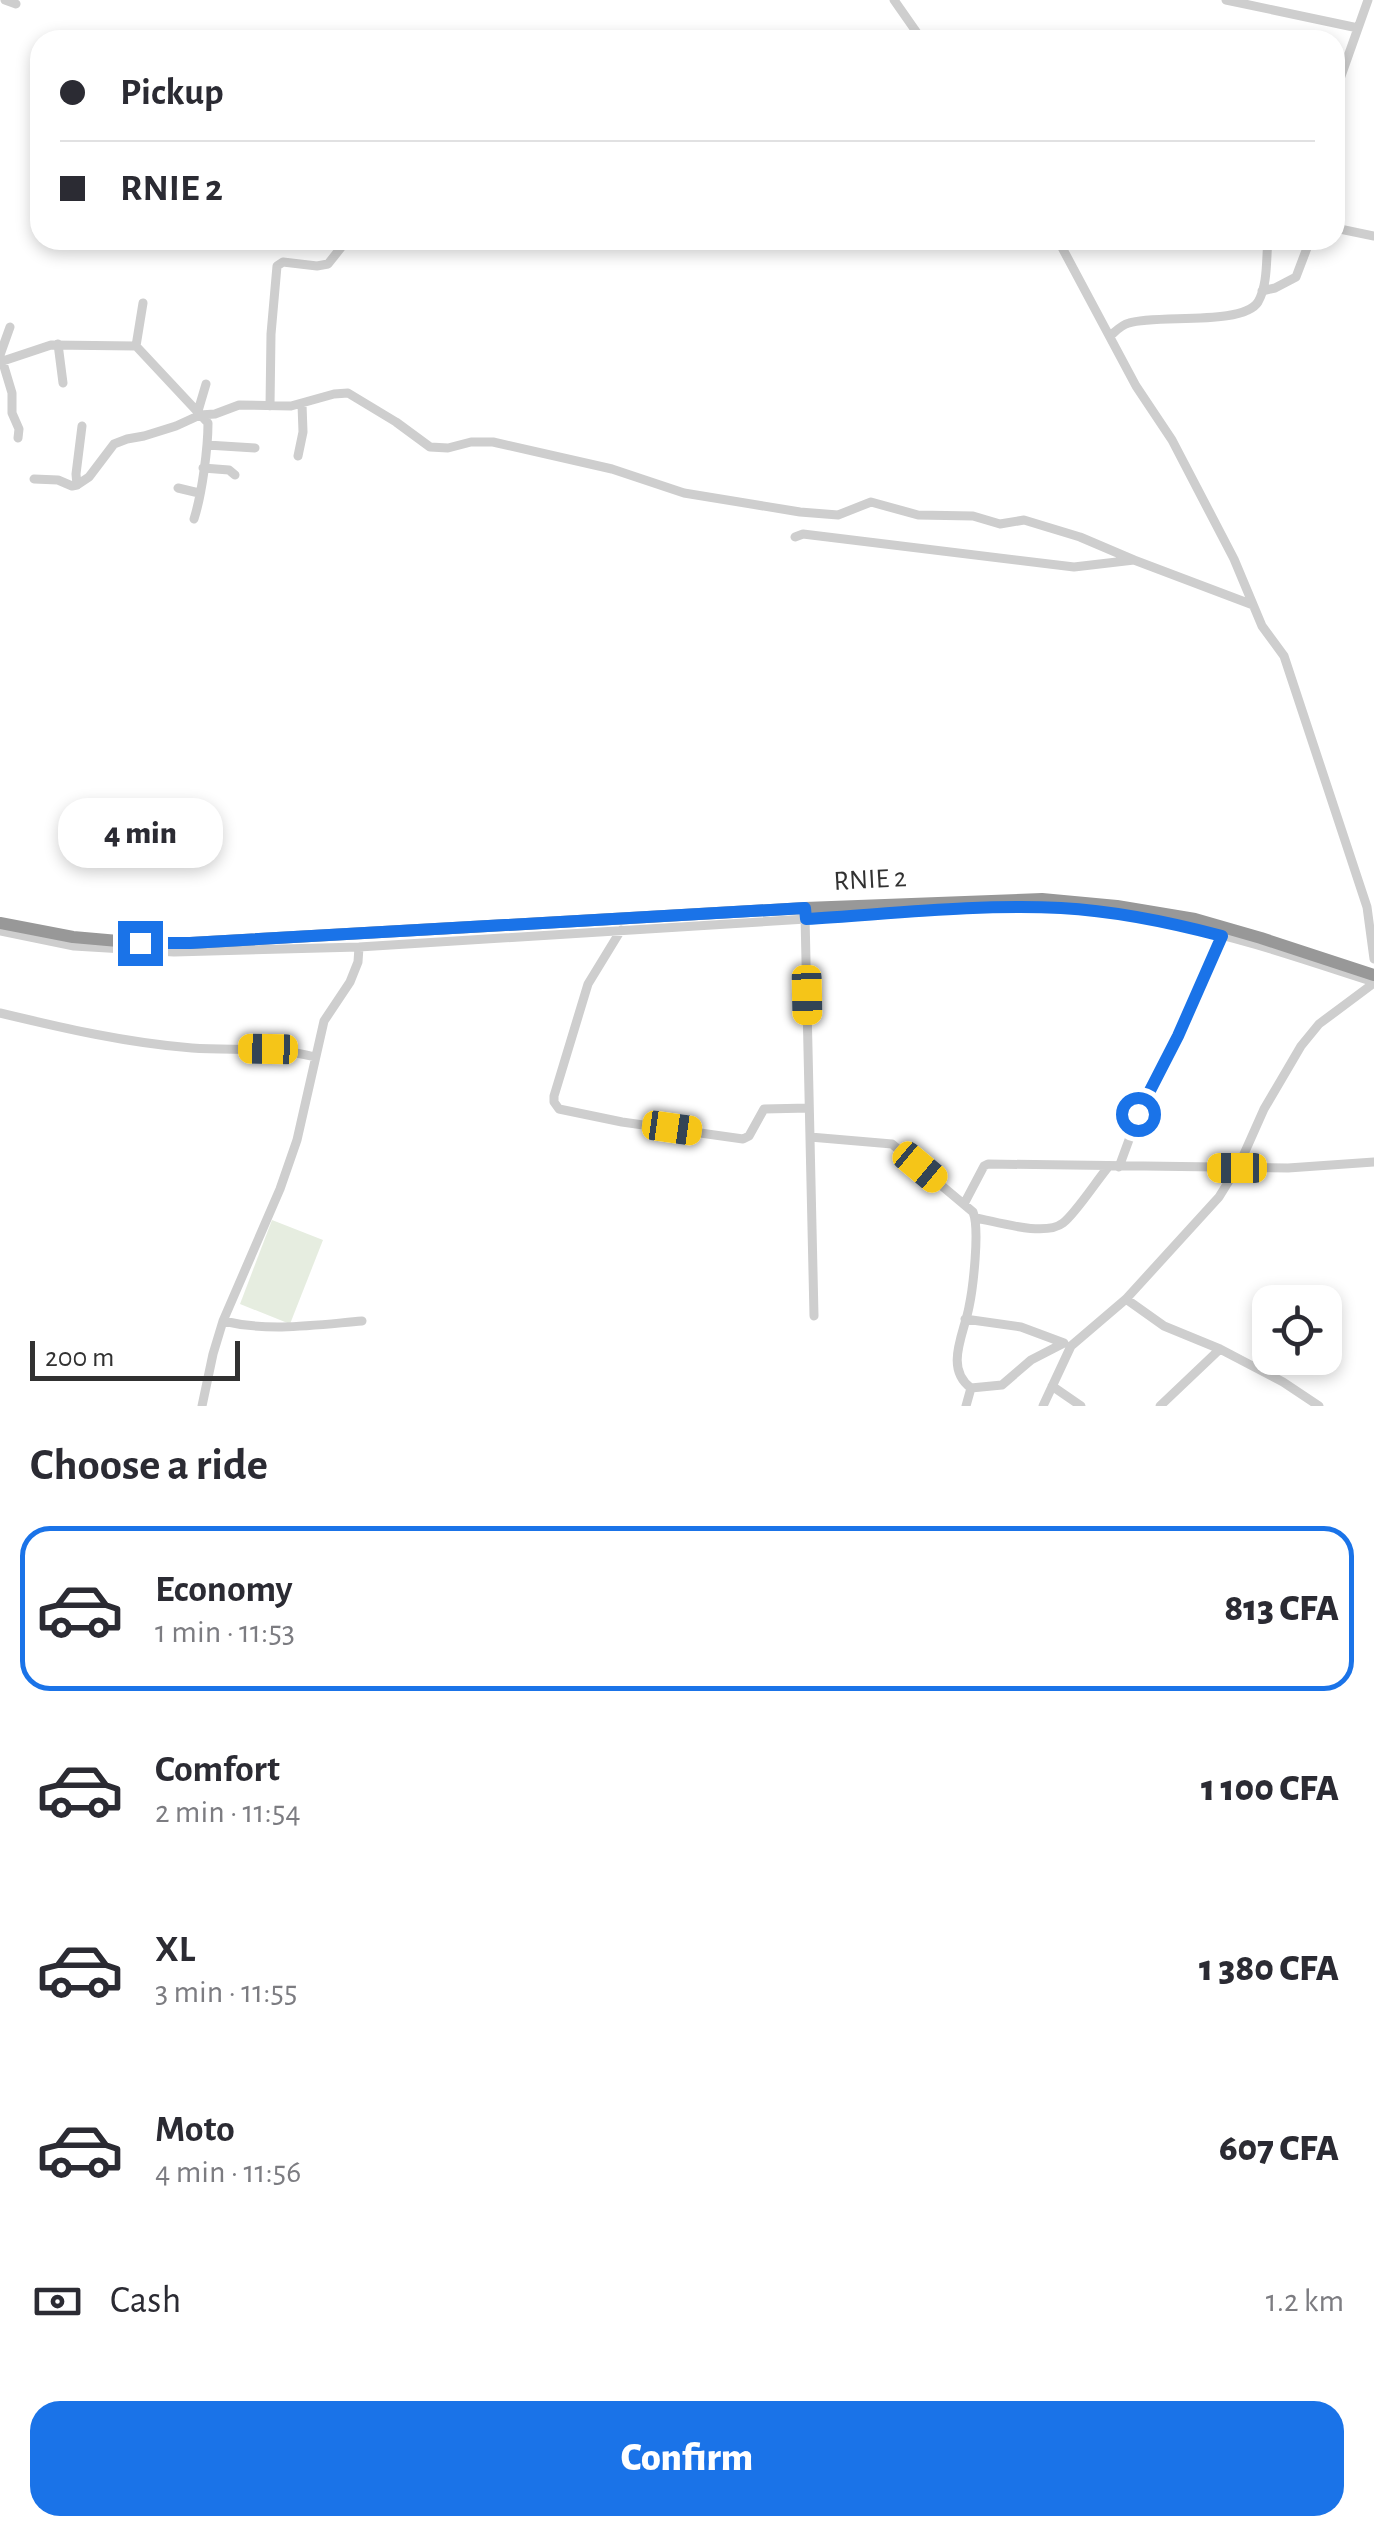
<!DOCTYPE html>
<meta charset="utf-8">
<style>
:root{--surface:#fff;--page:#f2f2f3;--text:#2b2b33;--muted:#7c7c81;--line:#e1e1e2;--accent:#1a73e8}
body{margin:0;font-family:"Alegreya Sans",sans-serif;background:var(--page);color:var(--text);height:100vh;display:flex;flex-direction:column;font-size:38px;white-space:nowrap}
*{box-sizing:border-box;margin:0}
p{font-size:32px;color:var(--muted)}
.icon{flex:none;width:55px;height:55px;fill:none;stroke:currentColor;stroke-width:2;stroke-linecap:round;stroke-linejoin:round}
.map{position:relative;height:1406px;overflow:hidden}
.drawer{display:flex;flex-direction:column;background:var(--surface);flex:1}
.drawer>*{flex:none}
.guide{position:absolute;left:30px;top:30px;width:1315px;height:220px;border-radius:30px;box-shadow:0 5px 15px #0003;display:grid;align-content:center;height:220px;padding:0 30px;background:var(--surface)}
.tools{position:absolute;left:1252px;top:1285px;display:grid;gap:20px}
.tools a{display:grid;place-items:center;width:90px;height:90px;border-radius:20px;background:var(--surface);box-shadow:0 5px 15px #0003;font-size:50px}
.scale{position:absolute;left:30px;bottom:25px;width:210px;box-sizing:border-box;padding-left:10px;border:5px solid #313131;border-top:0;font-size:28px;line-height:35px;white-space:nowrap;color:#313131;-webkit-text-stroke:8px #fff;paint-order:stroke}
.end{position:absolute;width:45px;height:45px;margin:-22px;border:12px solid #1a73e8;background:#fff;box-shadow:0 0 0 5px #fff}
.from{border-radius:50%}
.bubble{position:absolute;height:70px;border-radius:30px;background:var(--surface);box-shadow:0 5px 15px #0003;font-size:32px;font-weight:800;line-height:70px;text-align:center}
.car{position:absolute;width:30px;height:60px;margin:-30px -15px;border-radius:12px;box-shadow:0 0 8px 2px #0007;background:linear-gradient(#f5c518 24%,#345 0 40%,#f5c518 0 76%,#345 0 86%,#f5c518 0)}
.guide b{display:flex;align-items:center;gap:35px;height:95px;font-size:38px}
.guide b+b{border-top:2px solid var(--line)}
.guide i{width:25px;height:25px;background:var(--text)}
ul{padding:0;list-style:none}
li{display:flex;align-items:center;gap:30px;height:165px;margin:0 20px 15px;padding:0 10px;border:5px solid transparent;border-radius:30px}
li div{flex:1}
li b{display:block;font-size:38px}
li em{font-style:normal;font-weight:800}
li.current{border-color:var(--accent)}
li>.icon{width:90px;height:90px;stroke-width:1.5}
h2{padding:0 30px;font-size:45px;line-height:120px}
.pay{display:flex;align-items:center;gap:25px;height:110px;padding:0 30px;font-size:38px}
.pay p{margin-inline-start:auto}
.action{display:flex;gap:20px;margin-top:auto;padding:20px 30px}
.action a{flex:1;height:115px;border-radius:30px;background:var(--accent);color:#fff;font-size:40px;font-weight:800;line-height:115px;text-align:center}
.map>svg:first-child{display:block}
.garden{fill:#e6ede0}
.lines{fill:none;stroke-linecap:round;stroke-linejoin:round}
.minor{stroke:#cecece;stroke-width:9}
.highway{stroke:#989898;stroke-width:12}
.route{stroke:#1a73e8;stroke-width:12}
.labels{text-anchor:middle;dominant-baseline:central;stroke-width:10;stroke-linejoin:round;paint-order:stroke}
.street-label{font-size:28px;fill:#313131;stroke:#fff}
</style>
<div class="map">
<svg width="1374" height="1406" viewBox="0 0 1374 1406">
<rect width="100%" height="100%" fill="#fff"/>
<!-- garden -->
<path class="garden" d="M272,1220L323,1240L290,1324L240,1304Z"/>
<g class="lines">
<!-- minor -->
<path class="minor" d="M5,0L16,4
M894,0L922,40
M1226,0L1358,28
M1335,93L1368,0
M1335,228L1374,236
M1058,240L1136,386L1172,440L1234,559L1262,626L1284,656L1367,907L1374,959
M1262,291L1275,288L1296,277L1310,240
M1110,336C1116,331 1121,325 1129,323C1156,314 1243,326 1258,302C1268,285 1266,259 1268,240
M58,344L63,383
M136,346L143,303
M0,355L10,327
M0,362L51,345L136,346L208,423C208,448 202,494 194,519
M3,363L12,393V413L19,429L18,438
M270,406L271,334L277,266L283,262L317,266L328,264L347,240
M198,411L206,384
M207,445L255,448
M298,456L303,432L302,404
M203,468L229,470L235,475
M34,479L58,480L72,486L77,485L76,474L82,426
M77,485L89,477L114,444L127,439L144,436L176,426L200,415L215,414L239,405L291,406L334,394L348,393L396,422L430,447L448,448L471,442H493L612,469L684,493L800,512L838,515L871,502L918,515L973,516L1000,524L1024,520L1080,537L1134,560
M178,488L199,493
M795,537L803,534L1074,567L1134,560L1253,605
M805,916L814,1316
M621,930L588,984L554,1096V1102L559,1109L622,1122L743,1139L749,1136L764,1109L809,1108
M0,931L74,946L174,952L359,947L999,907C1058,907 1117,911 1175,924C1243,938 1308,961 1374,982
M0,1013C63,1028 127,1043 192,1048C233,1051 275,1046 315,1057
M810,1137L892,1144L973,1212C980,1229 973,1288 969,1307C964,1334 944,1368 971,1388L1002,1385L1031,1360L1064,1343
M1119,1167L1144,1099L1173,1046L1224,930
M964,1204L984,1166L988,1164L1288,1168L1374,1162
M976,1218C998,1222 1045,1237 1063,1223C1076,1213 1097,1180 1109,1166
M1126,1299L1164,1326L1220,1349L1283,1382L1319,1406
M965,1319L1021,1327L1064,1343
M223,1321C269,1332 315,1325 362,1321
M1052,1386L1081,1406
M202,1406L213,1354L223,1321L280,1189L297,1140L324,1021L350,982L358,962L359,947
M966,1406L971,1388
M1043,1406L1071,1346L1126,1299L1219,1197L1240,1163L1264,1109L1301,1046L1319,1024L1374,983
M1160,1406L1220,1349"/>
<!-- highway -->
<path class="highway" d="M0,923L73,937L141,943H190L805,908L1042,899L1117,906L1195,919L1261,938L1374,975"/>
</g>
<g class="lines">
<!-- route -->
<path class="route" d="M140,943H190L805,908L806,919C890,914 976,904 1061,908C1115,911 1169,922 1222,936L1178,1036L1138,1114"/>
</g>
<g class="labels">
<!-- street labels -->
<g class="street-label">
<text transform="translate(870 880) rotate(-3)">RNIE 2</text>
</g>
</g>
</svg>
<div class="tools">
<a><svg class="icon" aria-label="locate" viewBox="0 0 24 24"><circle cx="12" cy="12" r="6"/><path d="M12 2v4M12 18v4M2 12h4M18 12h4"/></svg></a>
</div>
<div class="scale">200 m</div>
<i class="end from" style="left:1138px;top:1114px"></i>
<i class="end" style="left:140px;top:943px"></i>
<div class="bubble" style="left:58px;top:798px;width:165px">4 min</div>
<i class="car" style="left:807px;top:995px;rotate:179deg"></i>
<i class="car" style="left:268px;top:1049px;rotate:271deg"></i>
<i class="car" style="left:672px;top:1128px;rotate:98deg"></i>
<i class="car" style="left:920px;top:1167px;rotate:130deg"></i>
<i class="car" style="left:1237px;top:1168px;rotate:270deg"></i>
<div class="guide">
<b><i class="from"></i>Pickup</b>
<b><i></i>RNIE 2</b>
</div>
</div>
<section class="drawer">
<h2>Choose a ride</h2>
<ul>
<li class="current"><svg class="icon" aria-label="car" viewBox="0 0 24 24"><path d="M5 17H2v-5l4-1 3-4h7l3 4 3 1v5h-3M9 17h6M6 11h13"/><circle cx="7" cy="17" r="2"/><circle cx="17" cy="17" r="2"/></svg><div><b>Economy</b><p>1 min · 11:53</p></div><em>813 CFA</em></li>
<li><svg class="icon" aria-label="car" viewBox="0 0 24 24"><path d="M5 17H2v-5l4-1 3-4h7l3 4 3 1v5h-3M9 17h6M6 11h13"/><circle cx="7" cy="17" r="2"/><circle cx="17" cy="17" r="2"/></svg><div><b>Comfort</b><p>2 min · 11:54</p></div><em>1 100 CFA</em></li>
<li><svg class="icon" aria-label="car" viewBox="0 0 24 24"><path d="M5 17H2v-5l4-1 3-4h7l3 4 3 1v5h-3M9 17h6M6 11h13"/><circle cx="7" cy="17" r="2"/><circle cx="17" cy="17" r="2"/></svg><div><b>XL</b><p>3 min · 11:55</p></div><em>1 380 CFA</em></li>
<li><svg class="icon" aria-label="car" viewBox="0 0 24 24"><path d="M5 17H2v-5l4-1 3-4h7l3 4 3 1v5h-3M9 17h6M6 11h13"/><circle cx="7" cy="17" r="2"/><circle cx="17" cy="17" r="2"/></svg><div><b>Moto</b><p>4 min · 11:56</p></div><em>607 CFA</em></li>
</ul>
<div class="pay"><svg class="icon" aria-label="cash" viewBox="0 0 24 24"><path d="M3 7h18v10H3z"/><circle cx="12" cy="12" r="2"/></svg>Cash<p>1.2 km</p></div>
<div class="action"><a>Confirm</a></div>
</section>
